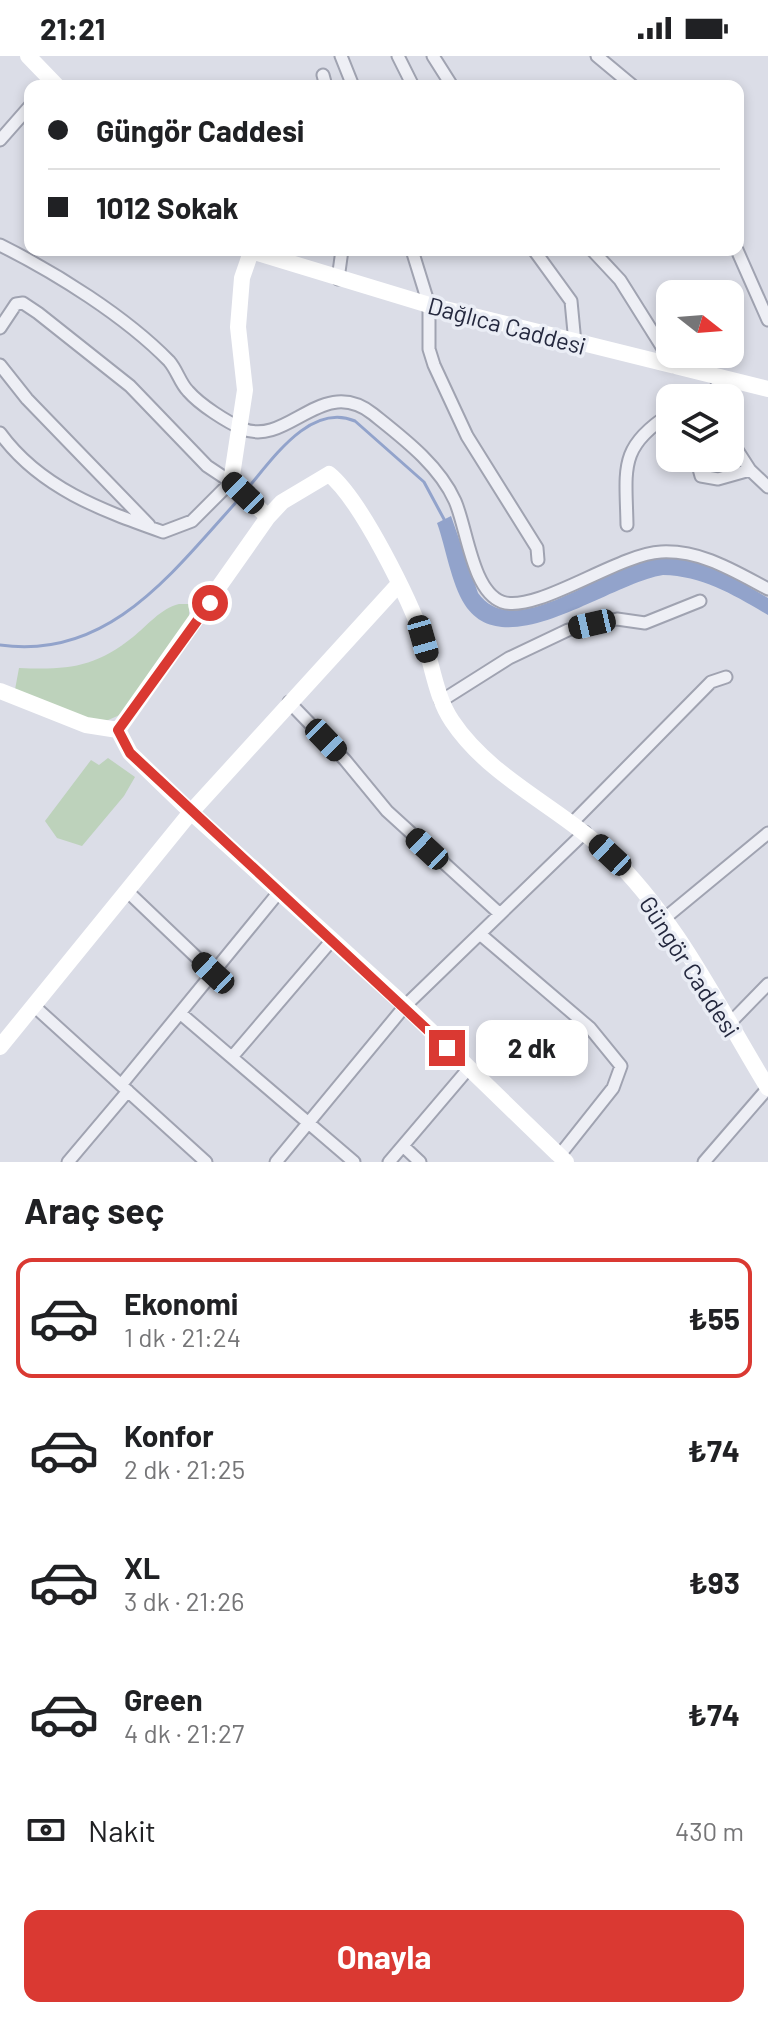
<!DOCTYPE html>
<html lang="tr">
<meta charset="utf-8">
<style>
:root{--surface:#fff;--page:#f2f2f2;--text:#202124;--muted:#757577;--line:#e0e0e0;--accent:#da3932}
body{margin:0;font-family:Barlow,sans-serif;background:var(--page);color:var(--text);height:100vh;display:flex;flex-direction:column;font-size:30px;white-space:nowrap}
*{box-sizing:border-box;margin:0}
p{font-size:26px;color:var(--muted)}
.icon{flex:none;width:44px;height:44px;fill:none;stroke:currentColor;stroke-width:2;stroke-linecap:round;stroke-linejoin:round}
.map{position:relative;height:1106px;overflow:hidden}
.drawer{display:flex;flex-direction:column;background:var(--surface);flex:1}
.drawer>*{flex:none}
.guide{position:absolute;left:24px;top:24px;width:720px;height:176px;border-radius:16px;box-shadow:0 4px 12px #0003;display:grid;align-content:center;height:176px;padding:0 24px;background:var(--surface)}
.needle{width:52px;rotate:107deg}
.fabs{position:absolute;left:656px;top:224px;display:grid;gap:16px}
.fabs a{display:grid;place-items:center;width:88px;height:88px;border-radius:16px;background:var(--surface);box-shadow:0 4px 12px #0003;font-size:40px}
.end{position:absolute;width:36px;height:36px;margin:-18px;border:10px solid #da3932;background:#fff;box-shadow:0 0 0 4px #fff}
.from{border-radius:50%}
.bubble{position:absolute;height:56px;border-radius:16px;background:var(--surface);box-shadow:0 4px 12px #0003;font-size:26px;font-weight:700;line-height:56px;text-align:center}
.car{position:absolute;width:24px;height:48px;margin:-24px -12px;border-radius:10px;box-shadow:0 0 6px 2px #0007;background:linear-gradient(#222 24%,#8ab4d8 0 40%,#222 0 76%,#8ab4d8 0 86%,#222 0)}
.guide b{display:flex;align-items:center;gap:28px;height:76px;font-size:30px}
.guide b+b{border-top:2px solid var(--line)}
.guide i{width:20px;height:20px;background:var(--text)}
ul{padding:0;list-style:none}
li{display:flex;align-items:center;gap:24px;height:120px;margin:0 16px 12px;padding:0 8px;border:4px solid transparent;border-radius:16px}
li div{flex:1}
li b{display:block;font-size:30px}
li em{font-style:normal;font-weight:700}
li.on{border-color:var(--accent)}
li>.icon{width:72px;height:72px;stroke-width:1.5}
h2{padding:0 24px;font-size:36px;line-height:96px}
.pay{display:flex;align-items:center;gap:20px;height:88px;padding:0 24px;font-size:30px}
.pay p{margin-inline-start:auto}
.action{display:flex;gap:16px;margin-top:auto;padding:16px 24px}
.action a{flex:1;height:92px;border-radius:16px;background:var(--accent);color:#fff;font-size:32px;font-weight:700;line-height:92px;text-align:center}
.status{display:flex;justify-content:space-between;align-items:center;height:56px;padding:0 40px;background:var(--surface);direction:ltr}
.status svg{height:22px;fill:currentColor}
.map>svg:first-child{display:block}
.green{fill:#bdd2bb}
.water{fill:#92a3cb}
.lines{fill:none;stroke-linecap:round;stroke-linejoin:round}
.stream{stroke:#92a3cb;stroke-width:3}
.street-casing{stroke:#a0a3b1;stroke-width:15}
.street{stroke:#eeeff5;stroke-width:11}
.secondary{stroke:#fff;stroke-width:16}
.route{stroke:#da3932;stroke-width:10}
.labels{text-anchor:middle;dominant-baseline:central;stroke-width:7;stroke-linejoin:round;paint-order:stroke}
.street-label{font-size:24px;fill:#24283e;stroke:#eaedf5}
</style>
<div class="status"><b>21:21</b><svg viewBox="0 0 49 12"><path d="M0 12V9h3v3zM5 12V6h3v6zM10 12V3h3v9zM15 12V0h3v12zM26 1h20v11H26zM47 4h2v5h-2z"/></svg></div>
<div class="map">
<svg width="768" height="1106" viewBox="0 0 768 1106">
<rect width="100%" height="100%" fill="#dbdde7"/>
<!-- green -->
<path class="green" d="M179,548H189V563L122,658L99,668L14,639L19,612C66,614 95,612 133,581C148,569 160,553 179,548Z
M108,702L135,721L124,740L82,790L57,782L45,765L91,704L99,709Z"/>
<!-- water -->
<path class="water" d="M451,460L478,537C516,591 613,502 665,500C702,499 737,524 768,542V559C734,539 703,520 663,519C610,527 505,610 465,549C451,527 446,492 437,467Z"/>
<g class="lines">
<!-- stream -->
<path class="stream" d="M247,433C272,404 310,346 355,365L424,426L445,465
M0,589C110,605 174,514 240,442"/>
<!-- street casing -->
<g class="street-casing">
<path id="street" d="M341,0L353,30
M398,0L413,30
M433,0L452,30
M597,0L633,30
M323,19L326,30
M0,84L30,50
M0,189C56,217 125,260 169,305C177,314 180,327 188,335C200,349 227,366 243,373C288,391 322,318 373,358C403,382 439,409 455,445C467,472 472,535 502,546C536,558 618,498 661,496C701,494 734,515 768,533
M412,194L429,249V293L434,309L467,380L537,492L538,504
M534,194L571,245L575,287
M592,194L620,224L674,310
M737,194L768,264
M338,223L342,194
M0,272L16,248L23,247L38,257L130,330L207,410L231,426L192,465L163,476C101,454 40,432 0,377
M0,309L27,343L149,469
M717,321L718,342
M730,383L750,414L768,431
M696,402L701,420L718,423L750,414
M627,469C626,413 618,391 670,358
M441,645L509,602L568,574L617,563L645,567L700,545
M289,646L345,704L387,755L500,858
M573,766L711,626L726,621
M127,835L213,917
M665,862L768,777
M480,878L590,972L621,1010L613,1032L559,1100
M34,950L206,1106
M180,957L354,1106
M729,968L768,928
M232,1001L332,884
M121,1029L279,836
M403,1090L420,1106
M68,1106L128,1035
M276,1106L405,950L585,776
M389,1106L469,1012
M704,1106L768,1032"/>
</g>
<!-- street -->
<use href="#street" class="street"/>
<!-- secondary -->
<path class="secondary" d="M28,0L57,30
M248,194L429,249L768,333
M251,196L242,222L238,271L245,334L231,426L268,461
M0,635L86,669L118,674
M118,674L268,461L282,446L329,418C361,444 410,544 424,585C433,612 436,641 452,665C490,722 559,751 608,797C677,863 719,952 768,1032
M118,674L130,697L191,756L405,950L566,1106
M0,991L191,756L397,530"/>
</g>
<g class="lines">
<!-- route -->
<path class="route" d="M210,547L118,674L130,697L447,992"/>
</g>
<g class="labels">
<!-- street labels -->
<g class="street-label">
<text transform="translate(507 269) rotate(15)">Dağlıca Caddesi</text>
<text transform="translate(690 910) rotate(57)">Güngör Caddesi</text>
</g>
</g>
</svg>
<div class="fabs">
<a><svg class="needle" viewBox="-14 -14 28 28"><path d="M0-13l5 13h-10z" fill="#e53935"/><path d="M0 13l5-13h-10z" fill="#757577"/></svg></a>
<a><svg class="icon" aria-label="layers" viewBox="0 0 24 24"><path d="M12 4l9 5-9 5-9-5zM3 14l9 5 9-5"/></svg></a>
</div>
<i class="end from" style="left:210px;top:547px"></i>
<i class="end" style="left:447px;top:992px"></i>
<div class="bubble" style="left:476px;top:964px;width:112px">2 dk</div>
<i class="car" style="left:243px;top:437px;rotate:314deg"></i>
<i class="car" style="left:592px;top:568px;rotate:257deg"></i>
<i class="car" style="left:423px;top:583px;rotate:164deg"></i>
<i class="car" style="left:326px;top:684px;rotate:136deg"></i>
<i class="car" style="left:427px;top:793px;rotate:313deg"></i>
<i class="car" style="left:610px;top:799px;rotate:313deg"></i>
<i class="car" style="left:213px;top:917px;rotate:313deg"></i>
<div class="guide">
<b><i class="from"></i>Güngör Caddesi</b>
<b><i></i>1012 Sokak</b>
</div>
</div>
<section class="drawer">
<h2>Araç seç</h2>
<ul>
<li class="on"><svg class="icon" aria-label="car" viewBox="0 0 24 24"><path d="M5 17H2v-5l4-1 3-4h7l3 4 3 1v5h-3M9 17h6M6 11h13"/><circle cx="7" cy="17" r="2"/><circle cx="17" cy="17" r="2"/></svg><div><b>Ekonomi</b><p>1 dk · 21:24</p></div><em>₺55</em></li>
<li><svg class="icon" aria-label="car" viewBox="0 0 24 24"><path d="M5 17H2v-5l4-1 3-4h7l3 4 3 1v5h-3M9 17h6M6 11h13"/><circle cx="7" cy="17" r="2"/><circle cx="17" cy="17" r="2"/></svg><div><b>Konfor</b><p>2 dk · 21:25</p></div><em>₺74</em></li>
<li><svg class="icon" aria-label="car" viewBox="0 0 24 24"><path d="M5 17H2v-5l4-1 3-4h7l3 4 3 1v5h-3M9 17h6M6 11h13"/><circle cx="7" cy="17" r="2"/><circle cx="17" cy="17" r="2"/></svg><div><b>XL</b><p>3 dk · 21:26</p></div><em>₺93</em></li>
<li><svg class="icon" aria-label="car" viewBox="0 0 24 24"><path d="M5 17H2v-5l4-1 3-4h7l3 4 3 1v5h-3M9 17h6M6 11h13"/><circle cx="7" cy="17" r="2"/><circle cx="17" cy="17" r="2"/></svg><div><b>Green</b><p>4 dk · 21:27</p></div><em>₺74</em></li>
</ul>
<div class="pay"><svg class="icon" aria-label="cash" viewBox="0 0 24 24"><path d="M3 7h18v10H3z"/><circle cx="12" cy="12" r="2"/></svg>Nakit<p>430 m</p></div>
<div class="action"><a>Onayla</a></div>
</section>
